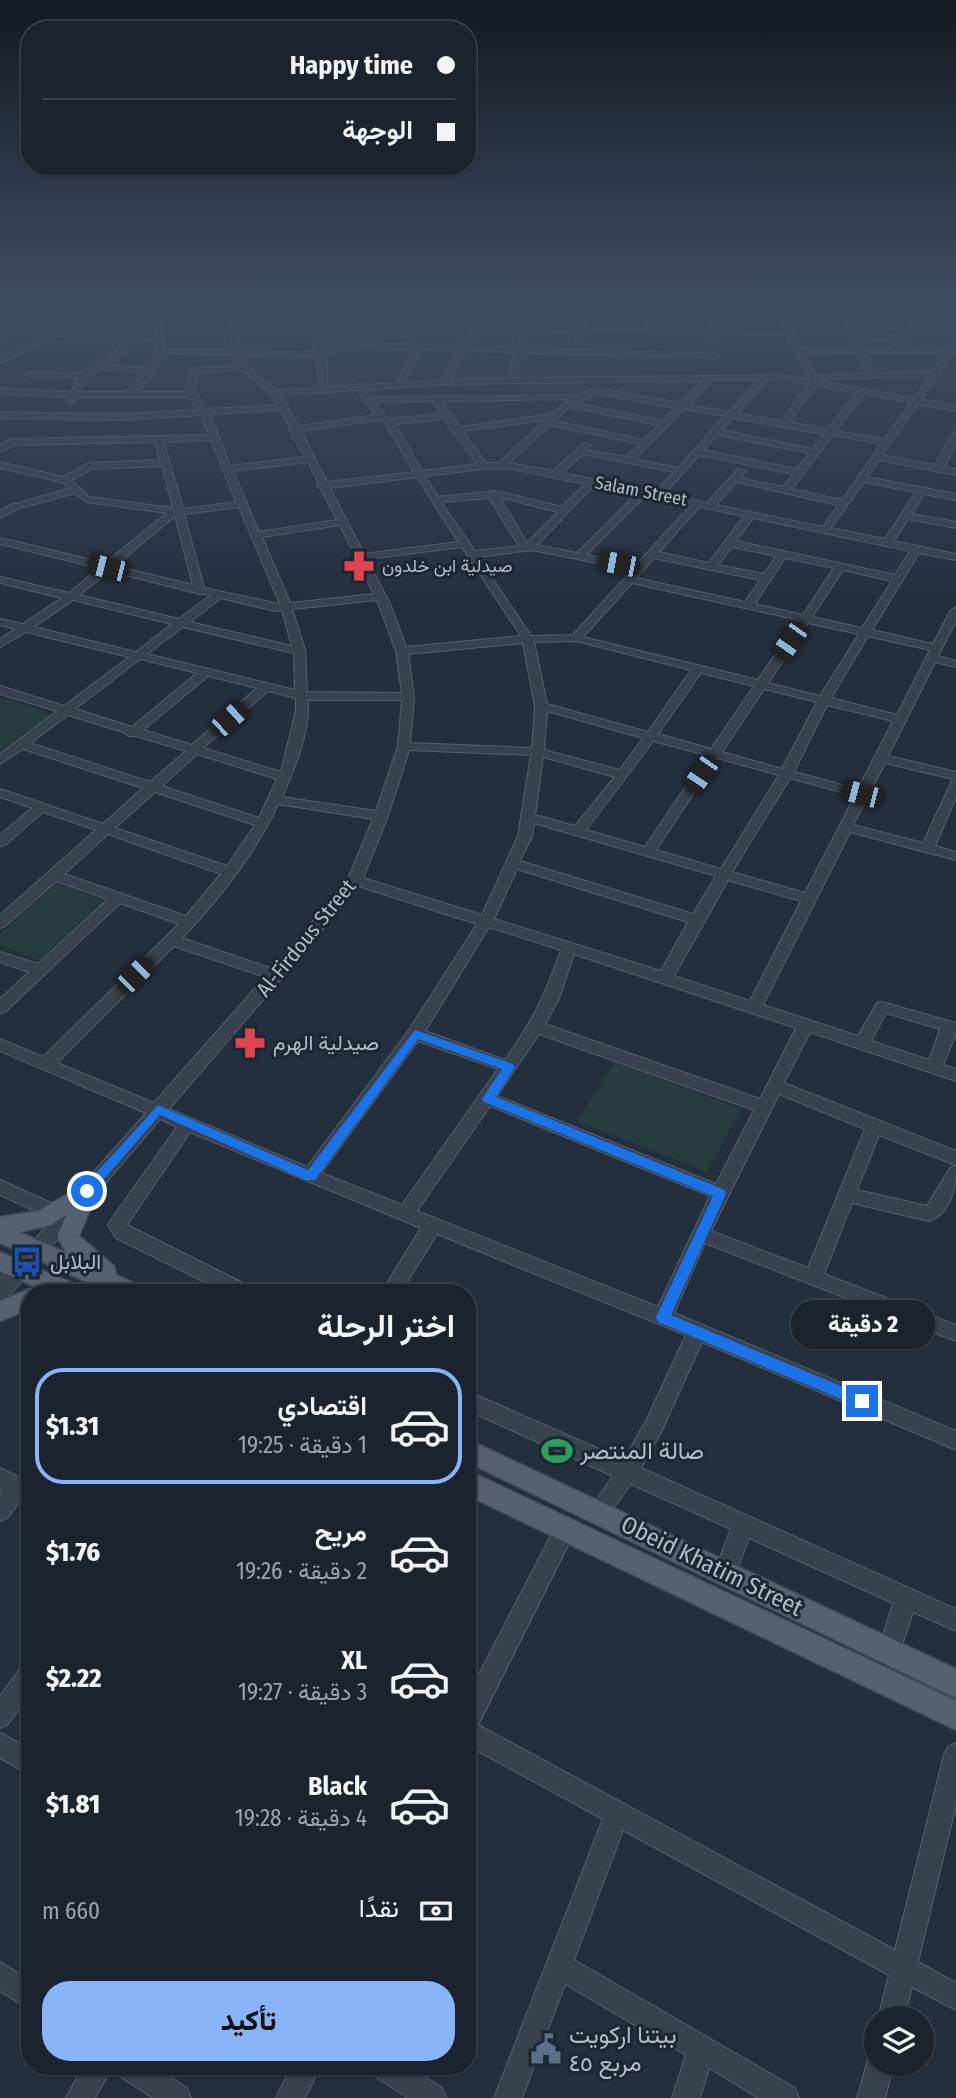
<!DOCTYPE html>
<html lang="ar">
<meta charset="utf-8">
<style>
:root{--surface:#1b232e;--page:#282f3a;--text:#f1f3f6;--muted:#a0a4aa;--line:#39404a;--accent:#8ab4f8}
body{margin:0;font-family:"Fira Sans Condensed",Vazirmatn,sans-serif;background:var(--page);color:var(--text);direction:rtl;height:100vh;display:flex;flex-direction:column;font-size:26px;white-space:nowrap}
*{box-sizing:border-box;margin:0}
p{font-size:23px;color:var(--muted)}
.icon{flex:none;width:38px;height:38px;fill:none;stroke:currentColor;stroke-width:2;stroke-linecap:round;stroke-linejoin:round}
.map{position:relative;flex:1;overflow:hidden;direction:ltr}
.sheet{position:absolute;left:21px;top:1284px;width:455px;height:791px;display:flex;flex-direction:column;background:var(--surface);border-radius:28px;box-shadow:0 2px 5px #0004,0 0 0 2px var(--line);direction:rtl}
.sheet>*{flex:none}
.banner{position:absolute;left:21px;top:21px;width:455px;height:154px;border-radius:28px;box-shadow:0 2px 5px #0004,0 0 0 2px var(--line);direction:rtl;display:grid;align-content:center;height:154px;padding:0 21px;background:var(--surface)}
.buttons{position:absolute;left:864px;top:2006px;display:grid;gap:14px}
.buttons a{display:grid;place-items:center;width:70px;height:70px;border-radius:50%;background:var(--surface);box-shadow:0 2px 5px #0004,0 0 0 2px var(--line);font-size:35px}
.end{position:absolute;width:32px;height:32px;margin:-16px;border:9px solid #1a73e8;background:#fff;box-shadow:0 0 0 4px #fff}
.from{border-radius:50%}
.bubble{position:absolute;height:49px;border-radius:24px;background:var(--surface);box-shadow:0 2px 5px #0004,0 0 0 2px var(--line);font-size:23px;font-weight:800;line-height:49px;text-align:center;direction:rtl}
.car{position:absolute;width:21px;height:42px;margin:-21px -10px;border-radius:9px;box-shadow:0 0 5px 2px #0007;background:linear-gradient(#222 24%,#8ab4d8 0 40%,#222 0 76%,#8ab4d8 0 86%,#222 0)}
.banner b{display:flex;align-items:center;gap:24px;height:66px;font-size:26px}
.banner b+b{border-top:2px solid var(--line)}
.banner i{width:18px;height:18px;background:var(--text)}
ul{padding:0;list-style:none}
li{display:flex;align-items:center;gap:21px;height:116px;margin:0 14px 10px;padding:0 7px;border:4px solid transparent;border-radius:28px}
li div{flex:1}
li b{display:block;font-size:26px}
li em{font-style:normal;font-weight:800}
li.current{border-color:var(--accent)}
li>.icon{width:63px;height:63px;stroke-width:1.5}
h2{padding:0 21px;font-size:32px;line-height:84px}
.pay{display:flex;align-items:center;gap:18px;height:77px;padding:0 21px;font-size:26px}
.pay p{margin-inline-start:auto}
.primary-button{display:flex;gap:14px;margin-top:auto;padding:14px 21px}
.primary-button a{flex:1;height:80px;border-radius:28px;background:var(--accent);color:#111;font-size:28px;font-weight:800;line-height:80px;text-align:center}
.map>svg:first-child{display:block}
.green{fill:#263c3f}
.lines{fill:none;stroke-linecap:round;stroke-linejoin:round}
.minor-casing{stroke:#565f6c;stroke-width:2}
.major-casing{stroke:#414a57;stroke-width:3}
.minor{fill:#38414e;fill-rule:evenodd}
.major{fill:#56606e;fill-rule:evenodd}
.route{fill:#1a73e8}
.labels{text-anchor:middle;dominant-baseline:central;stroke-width:6;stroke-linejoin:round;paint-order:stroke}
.far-street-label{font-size:18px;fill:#b4bcc9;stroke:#1d2633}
.far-poi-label{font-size:18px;fill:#b4bcc9;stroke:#1d2633;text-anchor:start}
.street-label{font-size:21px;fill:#b4bcc9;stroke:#1d2633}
.poi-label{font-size:21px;fill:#b4bcc9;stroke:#1d2633;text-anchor:start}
.near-poi-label{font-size:24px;fill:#b4bcc9;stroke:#1d2633;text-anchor:start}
.near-street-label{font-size:24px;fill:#b4bcc9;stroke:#1d2633}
</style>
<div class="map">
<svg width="956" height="2098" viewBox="0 0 956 2098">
<rect width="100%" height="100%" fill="#242f3e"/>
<!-- green -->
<path class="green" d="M0,697L46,712L47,717L0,751Z
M55,883L103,900L39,961L0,945V934Z
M615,1062L741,1109L707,1172L577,1121Z"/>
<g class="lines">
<!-- minor casing -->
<g class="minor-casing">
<path id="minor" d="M161,308H169L161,325L165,338L164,349L232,350L229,313L184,308H237L341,315L347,308H354L349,315L474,322L482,308H489L481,323L524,325L530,308H538L532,326L578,328L584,308H592L586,329H648L638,308H646L655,329L705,330L722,308H729L713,330L784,331L775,308H783L801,348H856L842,312L825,308H845L916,319L926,308H933L900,348L949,349L956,342V353H953L921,399L956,405V411L918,404L882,455L935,465L952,434L956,431V443L944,467L956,469V475L879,460L867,477L956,494V500L924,494L911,514L956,522V528L908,519L894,541L956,554V560L919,553L872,630L933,644L951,610L956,607V621L938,656L956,661V667L935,662L888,756L956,772V797L935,846L956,852V860L850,832L763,1005L858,1036L877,1003L882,1002L956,1023V1033L943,1065L956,1069V1081L810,1032L784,1083L956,1151V1165L879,1135L857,1190L927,1206L950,1168L956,1166C956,1187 951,1214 929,1221L852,1203L824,1274L956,1325V1341L705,1243L674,1313L956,1431V1450L702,1342L661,1432L641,1468L956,1609V1631L913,1612L897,1660L889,1663L881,1660L878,1652L893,1603L749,1538L733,1581L725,1584L717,1581L714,1573L731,1529L631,1484L606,1518L599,1521L592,1518L589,1511L613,1476L467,1410V1391L624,1460L647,1419L686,1335L437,1234L400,1293H381L421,1228L190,1132L127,1225L251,1287L253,1293H227L116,1238L108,1225L111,1220L177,1127L160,1119L7,1298L0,1300V1279L53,1219L0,1195V1180L62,1208L146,1113L0,1051V1039L43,1057L179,924L120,903L5,1012L0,1013V999L29,972L0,962V952L38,964L108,899L56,881L5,926L0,928V915L96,830L43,812L5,845L0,846V835L32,808L0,797V789L103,824L143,788L23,749L0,764V754L57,711L0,694V686L64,706L129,657L26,632L0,647V639L15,629L0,625V619L23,624L62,598L0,583V577L69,593L99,568L0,544V538L105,563L167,513L86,502L75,493L17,509L0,518V511L11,505L71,488L61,482L0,468V462L63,477L89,463L160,460L155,442L14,445L0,452V445L12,439L209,435L201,415L121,420L0,418V412L121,414L198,410L190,397H77L70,406L66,403L69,397L0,394V388L71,392L78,378L30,376L26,374L30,372L81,373L119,349V339L57,336L0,363V358L61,328H67L66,332L156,336L155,322L31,320L27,327L0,339V334L23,320L0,316V312L20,316L30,314L34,316L157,318ZM237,313L337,319L313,344L314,352L240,351ZM850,314L913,323L901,337L858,333ZM345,319L471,327L461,346L326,342ZM479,327L523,330L516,348L468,346ZM530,330L577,333L575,340L579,342L583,340L585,333L704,334L711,343L715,341L712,335H786L810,380L782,375L514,378L523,353L715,358L719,356L715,354L524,348ZM860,338L897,342L892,348H864ZM127,339L157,340L155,355L148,368L106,364L126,352ZM322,346L332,347L322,351ZM339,347L413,349L397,383L362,385L358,383L354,385L327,387V361L324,356L339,350ZM421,350L458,351L441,380L405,382ZM466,351L515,352L506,379H450ZM803,352L858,353L866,373L816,375ZM164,353L233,355L238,365L191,369L186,392H136L154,373ZM866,353H945L933,371L874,373ZM241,355L317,357L319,388L277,390L249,368ZM100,369L144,373L126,392H79L86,377ZM242,370L271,394L279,405L207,409L194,391L198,373ZM930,376L914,398L819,381L818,379ZM782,379L808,384L781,421L737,413L767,380ZM712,380H758L729,412L689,405ZM703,381L680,403L597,388L579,395L371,397L366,390L444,384ZM816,386L856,393L828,429L789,422ZM357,390L375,415L298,426L281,395ZM598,394L676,408L663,421L574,403ZM864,394L911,402L885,439L836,431ZM569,399L552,414L460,427L441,401ZM433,401L442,414L391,419L384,415L375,402ZM569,407L659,425L644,440L554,421ZM684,409L725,416L678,468L635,459ZM281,410L290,427L289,429L305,457L230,466L210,414ZM733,418L824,434L813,449L721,430ZM445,419L452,432L455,433L477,464L422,471L395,424ZM379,420L386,424L414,472L327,482L301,431ZM545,420L499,463H486L463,431ZM550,425L640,444L626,457L587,450L591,445L584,443L553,471L509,463ZM717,435L809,453L797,469L703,450ZM833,435L881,444L842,500L792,489ZM211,440L236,502L183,509L164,442ZM583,454L674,472L655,492L562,473ZM699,455L794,474L783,487L740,478L746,471L738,469L707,503L664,494ZM308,462L319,484L317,486L321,489L337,520L259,532L233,471ZM162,466L173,508L89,497L71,480L91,469ZM483,469H513L585,484L562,507L497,491L438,497L425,476ZM417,477L458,542L364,554L330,488ZM736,482L838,505L823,527L716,505ZM864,482L916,492L885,539L831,528ZM594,485L636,494L577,553L537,545ZM645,496L691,505L637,564L586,555ZM499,497L558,512L527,543ZM489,498L519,546L475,551L441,502ZM239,507L280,604L204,588L184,514ZM699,507L744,516L709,563L659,552ZM175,516L193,585L115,566ZM753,518L910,551L895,575L736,541ZM340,525L374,594L290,603L262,537ZM462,547L521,636L406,647L391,606L367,559ZM732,547L776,556L764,574L718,565ZM532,550L632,570L573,635L531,636L478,557ZM654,558L760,580L745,602L636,578ZM785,558L834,568L803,615L755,604ZM843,570L892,581L862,628L812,617ZM109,571L200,594L211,595L179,619L79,595ZM632,583L799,620L758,680L583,637ZM221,598L275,611L282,610L292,646L190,622ZM73,600L172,624L136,652L34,627ZM377,600L396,651L402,693L307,692L305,650L292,609ZM808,623L859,634L820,696L768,683ZM183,627L294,653L295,690L147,654ZM868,636L930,650L897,715L831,698ZM576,641L691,670L648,732L547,704L534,642ZM523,643L535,706L532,748L410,743L414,697L408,654ZM140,659L197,673L132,727L75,709ZM701,673L754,686L711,749L658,734ZM208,676L257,688L192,745L143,730ZM764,689L817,702L782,769L722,752ZM268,691L296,698V710L281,772L203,748ZM308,700H402L398,746L376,811L282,797C295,768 310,732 308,700ZM827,705L893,721L858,789L794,772ZM547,711L643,738L620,770L544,750ZM68,715L126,733L128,736H136L186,751L150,782L30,743ZM653,741L707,755L645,847L586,830ZM409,750L531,755L518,836L482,915L363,878L388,816ZM197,754L277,779L259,818L162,786ZM543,757L615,777L575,826L535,815ZM717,758L779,775L721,869L656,850ZM885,763L953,779L923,843L853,825ZM790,778L855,796L805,893L732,872ZM155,792L255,825L227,866L115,828ZM278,804L373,819L348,879L273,969L182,938C219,899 255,854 278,804ZM534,823L716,876L693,914L520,861L532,836ZM108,834L221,874L186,916L64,874ZM517,869L688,922L661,971L494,919ZM728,880L801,901L750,1001L674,976ZM358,886L477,924L409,1030L307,1167L169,1109L279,981L283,980L285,975ZM489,927L561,950C545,996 533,1020 505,1060L425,1031ZM174,946L265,977L154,1103L57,1063ZM574,954L796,1028L760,1099L545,1024L559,999ZM886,1013L940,1029L929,1060L871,1041ZM539,1034L754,1110L716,1184L497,1096ZM418,1041L498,1069L402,1205L321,1173ZM779,1094L865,1129L808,1268L711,1231ZM490,1106L710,1196L658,1307L417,1211Z
M937,308L956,309V313L937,310Z
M0,1468L30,1483V1504L21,1500L7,1518L0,1521V1495L3,1490L0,1489Z
M565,1519L572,1522L576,1529L478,1725L895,1950L944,1755L948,1747L956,1743V1804L918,1962L956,1983V2010L912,1987L904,2018H878L889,1975L623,1830L574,1960L795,2088L799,2098H759L709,2068L700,2098H672L686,2055L565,1984L522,2098H494L603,1819L467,1745V1697L558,1522Z
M30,1663V1694L8,1724L0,1728V1696L22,1666Z
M0,1733L30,1749V1775L0,1758Z
M0,1962L30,1980V2009L0,1991Z
M877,2051V2063H894L885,2098H857L870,2053Z
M83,2067H112L95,2098H66Z
M117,2067H155L187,2088L191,2098H153L121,2077Z
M291,2067H320L305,2098H276Z
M372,2067H410L442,2088L446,2098H408L376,2077Z"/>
</g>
<!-- major casing -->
<g class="major-casing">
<path id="major" d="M87,1183L94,1185L98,1191L79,1236L114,1266L116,1275L141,1286L144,1293H111L0,1243V1217L38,1211ZM66,1215L57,1237L67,1253L19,1232L51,1225Z
M0,1252L79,1286L82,1293H49L0,1271Z
M30,1289L39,1293H30V1309L0,1321V1301Z
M467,1439L956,1669V1698L467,1462Z
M467,1470L956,1701V1730L467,1495Z"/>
</g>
<!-- minor -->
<use href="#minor" class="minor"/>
<!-- major -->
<use href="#major" class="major"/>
</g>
<!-- sky -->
<linearGradient id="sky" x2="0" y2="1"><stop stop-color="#141a22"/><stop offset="0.51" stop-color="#3f4d63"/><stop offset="1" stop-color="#3f4d63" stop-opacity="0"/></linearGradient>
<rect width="956" height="602" fill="url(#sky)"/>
<!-- route -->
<path class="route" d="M415,1030L513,1064L515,1067L496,1097L725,1190L726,1194L671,1315L867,1397V1406H857L658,1322L656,1317L713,1196L484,1102L482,1099L502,1069L418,1039L315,1180H306L160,1115L91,1194L87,1196L80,1191L158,1105L308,1170Z"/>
<!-- icons -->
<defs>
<g id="pharmacy-bare" transform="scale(2.415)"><path d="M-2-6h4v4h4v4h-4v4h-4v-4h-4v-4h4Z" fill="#e0444e" stroke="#1d2633" stroke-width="2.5" paint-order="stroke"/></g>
<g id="bus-bare" transform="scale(2.415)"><path d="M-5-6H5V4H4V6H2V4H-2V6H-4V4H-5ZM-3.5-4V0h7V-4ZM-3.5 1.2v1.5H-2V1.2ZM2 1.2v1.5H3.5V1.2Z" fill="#1a4fb4" stroke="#1d2633" stroke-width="2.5" paint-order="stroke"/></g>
<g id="stadium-bare" transform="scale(2.415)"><path d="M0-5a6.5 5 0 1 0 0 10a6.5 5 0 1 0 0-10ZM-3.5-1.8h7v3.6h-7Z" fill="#2e9e5b" stroke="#1d2633" stroke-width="2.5" paint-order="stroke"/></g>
<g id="civic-bare" transform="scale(2.415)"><path d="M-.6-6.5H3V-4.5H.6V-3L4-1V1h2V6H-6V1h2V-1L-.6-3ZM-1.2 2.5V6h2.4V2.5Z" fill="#5c6f8a" stroke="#1d2633" stroke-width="2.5" paint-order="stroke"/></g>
</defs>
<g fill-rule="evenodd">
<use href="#pharmacy-bare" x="359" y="566"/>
<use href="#pharmacy-bare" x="250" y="1043"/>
<use href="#bus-bare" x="27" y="1262"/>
<use href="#stadium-bare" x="557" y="1451"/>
<use href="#civic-bare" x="546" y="2049"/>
</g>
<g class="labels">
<!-- far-street labels -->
<g class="far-street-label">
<text transform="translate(641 491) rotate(11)">Salam Street</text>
</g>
<!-- far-poi labels -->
<g class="far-poi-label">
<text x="382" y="566">صيدلية ابن خلدون</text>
</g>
<!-- street labels -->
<g class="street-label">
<text transform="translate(306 938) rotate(-51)">Al-Firdous Street</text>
</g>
<!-- poi labels -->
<g class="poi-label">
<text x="273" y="1043">صيدلية الهرم</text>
<text x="50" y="1262">البلابل</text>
</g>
<!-- near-poi labels -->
<g class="near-poi-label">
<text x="580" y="1451">صالة المنتصر</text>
<text x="569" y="2035">بيتنا اركويت<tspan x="569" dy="28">مربع ٤٥</tspan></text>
</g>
<!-- near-street labels -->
<g class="near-street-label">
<text transform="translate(712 1566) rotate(26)">Obeid Khatim Street</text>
</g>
</g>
</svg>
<div class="buttons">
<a><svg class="icon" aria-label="layers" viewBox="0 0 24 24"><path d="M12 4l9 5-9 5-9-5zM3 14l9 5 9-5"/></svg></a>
</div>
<i class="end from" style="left:87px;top:1191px"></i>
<i class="end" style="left:862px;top:1401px"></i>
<div class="bubble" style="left:791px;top:1300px;width:144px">2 دقيقة</div>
<i class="car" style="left:619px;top:564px;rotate:281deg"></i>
<i class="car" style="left:108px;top:568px;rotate:284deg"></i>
<i class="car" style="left:790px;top:641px;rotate:215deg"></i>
<i class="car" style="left:229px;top:719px;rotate:48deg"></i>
<i class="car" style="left:701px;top:774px;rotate:214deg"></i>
<i class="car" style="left:861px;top:794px;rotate:285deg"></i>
<i class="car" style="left:135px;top:975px;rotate:45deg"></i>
<div class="banner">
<b><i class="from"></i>Happy time</b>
<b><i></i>الوجهة</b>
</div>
<section class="sheet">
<h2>اختر الرحلة</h2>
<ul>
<li class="current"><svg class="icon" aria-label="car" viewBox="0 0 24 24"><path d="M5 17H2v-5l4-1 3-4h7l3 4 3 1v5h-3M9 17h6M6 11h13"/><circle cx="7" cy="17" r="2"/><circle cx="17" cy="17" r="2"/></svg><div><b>اقتصادي</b><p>1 دقيقة · 19:25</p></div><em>$1.31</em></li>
<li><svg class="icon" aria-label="car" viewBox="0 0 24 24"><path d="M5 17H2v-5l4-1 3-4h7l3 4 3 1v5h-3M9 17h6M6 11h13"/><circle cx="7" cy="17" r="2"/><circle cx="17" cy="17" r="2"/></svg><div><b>مريح</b><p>2 دقيقة · 19:26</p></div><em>$1.76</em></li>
<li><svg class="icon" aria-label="car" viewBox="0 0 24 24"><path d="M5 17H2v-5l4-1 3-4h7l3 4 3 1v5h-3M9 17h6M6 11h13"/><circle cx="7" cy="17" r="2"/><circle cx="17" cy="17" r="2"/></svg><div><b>XL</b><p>3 دقيقة · 19:27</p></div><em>$2.22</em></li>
<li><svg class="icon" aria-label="car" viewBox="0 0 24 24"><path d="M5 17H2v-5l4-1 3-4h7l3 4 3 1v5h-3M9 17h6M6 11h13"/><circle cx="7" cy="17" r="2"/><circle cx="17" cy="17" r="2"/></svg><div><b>Black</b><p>4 دقيقة · 19:28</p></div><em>$1.81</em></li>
</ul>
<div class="pay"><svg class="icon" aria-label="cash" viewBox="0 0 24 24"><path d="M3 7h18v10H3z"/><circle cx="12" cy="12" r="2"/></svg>نقدًا<p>660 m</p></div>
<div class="primary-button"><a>تأكيد</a></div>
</section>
</div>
